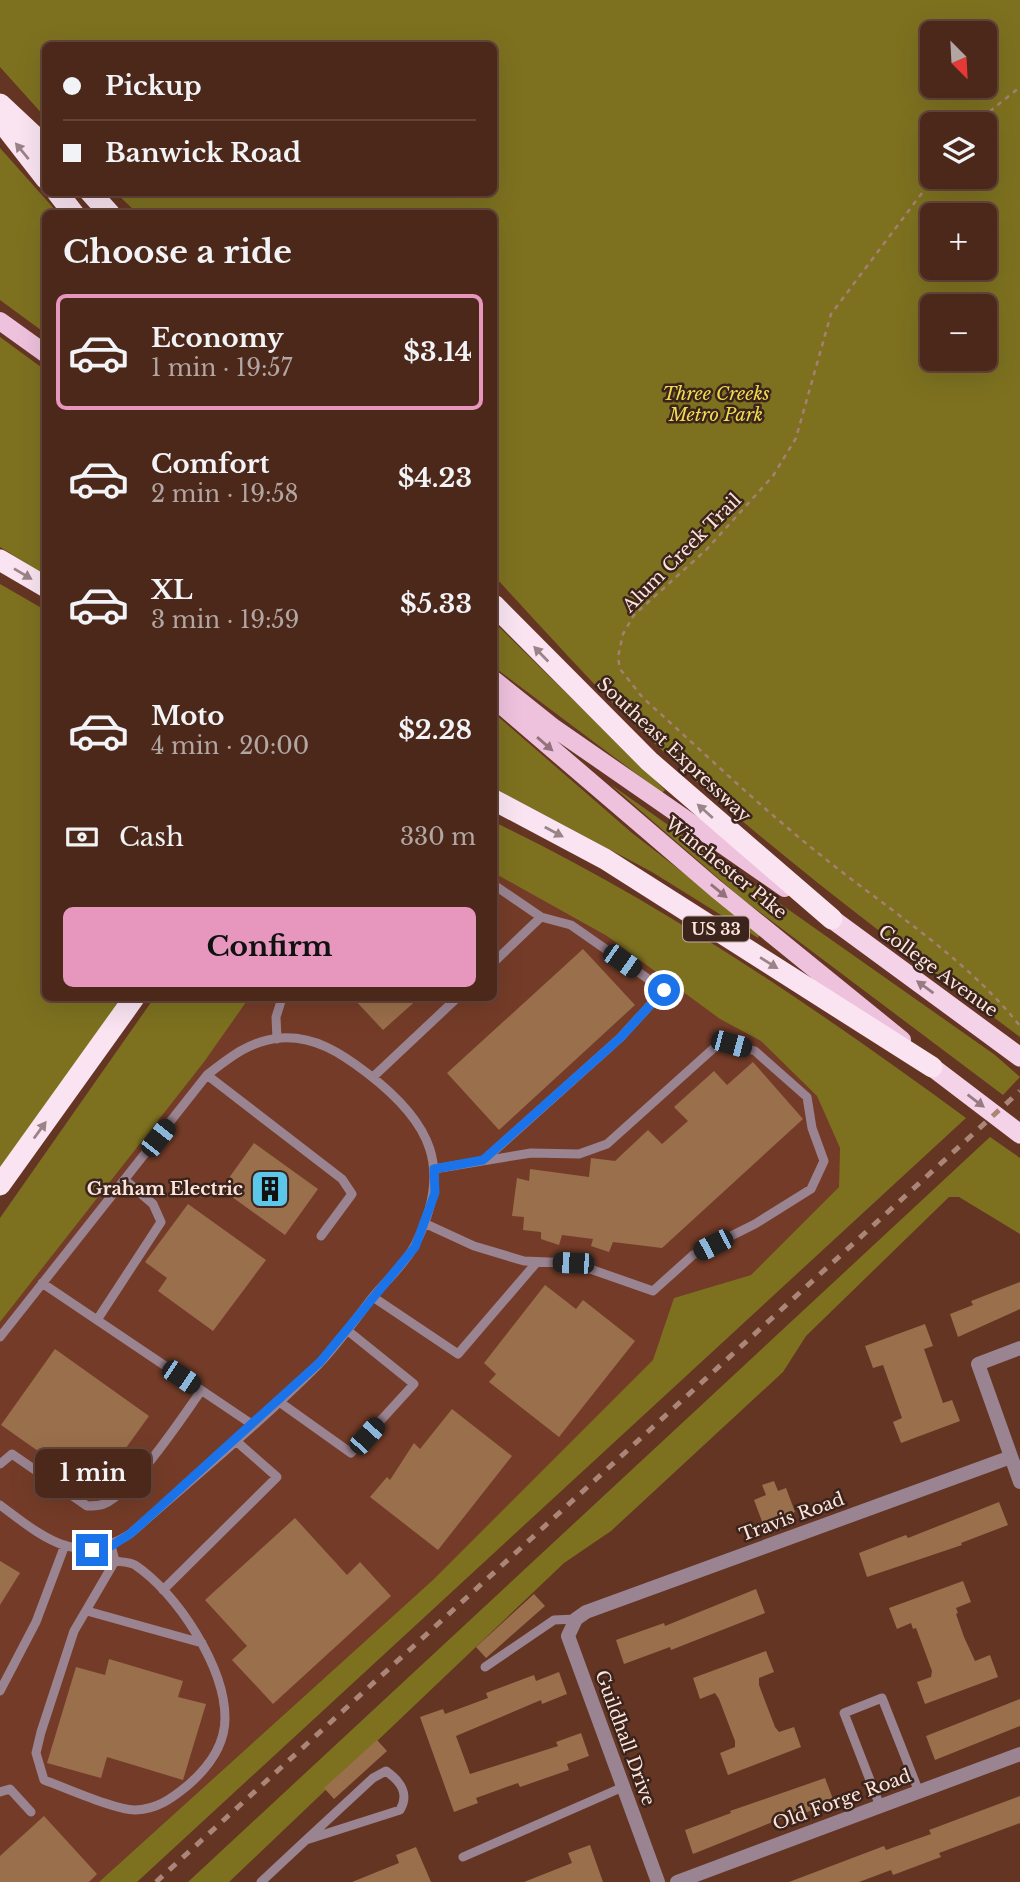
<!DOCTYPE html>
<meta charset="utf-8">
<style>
:root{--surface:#4c281b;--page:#533024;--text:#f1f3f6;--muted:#b2a6a3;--line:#63443a;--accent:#e797bd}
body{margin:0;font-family:"Libre Baskerville",serif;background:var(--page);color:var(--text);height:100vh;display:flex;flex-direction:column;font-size:26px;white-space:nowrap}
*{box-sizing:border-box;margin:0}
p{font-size:23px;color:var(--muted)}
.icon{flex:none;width:38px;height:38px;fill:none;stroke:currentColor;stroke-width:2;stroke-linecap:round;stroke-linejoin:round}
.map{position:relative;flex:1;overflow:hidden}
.sheet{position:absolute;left:42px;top:210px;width:455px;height:791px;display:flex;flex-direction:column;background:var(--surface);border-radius:10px;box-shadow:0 7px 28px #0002,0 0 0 2px var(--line)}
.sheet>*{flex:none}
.hud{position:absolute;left:42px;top:42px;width:455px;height:154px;border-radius:10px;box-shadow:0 7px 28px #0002,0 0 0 2px var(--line);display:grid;align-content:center;height:154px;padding:0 21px;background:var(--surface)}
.needle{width:46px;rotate:156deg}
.controls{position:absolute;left:920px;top:21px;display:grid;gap:14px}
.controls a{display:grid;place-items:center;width:77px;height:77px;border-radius:10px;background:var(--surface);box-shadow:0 7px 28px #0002,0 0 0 2px var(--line);font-size:35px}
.end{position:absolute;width:32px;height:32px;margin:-16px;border:9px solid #1a73e8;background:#fff;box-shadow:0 0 0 4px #fff}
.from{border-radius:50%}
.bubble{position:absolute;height:49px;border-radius:10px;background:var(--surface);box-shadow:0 7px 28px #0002,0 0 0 2px var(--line);font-size:23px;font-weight:700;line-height:49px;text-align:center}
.car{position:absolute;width:21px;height:42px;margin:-21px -10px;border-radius:9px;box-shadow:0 0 5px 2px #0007;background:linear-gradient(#222 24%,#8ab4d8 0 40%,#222 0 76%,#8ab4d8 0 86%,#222 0)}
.hud b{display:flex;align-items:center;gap:24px;height:66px;font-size:26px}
.hud b+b{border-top:2px solid var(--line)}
.hud i{width:18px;height:18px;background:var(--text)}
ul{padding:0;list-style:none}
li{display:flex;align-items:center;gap:21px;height:116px;margin:0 14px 10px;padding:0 7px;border:4px solid transparent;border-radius:10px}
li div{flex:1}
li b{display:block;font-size:26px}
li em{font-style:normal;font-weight:700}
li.on{border-color:var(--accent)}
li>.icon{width:63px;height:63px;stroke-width:1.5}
h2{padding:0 21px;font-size:32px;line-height:84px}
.pay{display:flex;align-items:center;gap:18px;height:77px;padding:0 21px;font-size:26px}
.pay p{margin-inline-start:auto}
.cta{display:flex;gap:14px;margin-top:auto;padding:14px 21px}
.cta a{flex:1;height:80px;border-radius:10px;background:var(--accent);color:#111;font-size:28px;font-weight:700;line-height:80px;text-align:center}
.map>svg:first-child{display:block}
.built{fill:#743c28}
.green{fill:#7d7120;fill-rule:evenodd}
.building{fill:#9a6f4b}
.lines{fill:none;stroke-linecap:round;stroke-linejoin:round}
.path{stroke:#a67f72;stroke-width:2.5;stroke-dasharray:5 5;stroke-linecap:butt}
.service{stroke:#9a8491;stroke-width:9}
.minor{stroke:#9a8491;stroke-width:14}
.primary{stroke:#eec1dd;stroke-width:18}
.trunk{stroke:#f4d2e8;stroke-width:19}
.motorway{stroke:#fae4f2;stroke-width:21}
.rail{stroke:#ab8678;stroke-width:5;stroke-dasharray:9 9;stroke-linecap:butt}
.oneway{fill:#9a8487}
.oneway2{fill:#94727c}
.oneway3{fill:#987b82}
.route{stroke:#1a73e8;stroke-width:9}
.labels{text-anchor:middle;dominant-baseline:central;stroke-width:5;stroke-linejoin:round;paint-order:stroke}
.shield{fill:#3b241c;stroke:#c4aba2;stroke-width:2}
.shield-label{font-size:16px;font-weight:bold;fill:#fee5dc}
.park-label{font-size:18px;font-style:italic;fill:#f2dd50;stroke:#3b241c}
.street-label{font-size:18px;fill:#fee5dc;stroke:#3b241c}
.poi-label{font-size:18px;font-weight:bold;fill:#fee5dc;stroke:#3b241c;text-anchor:end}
</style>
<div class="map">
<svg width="1020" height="1882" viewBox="0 0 1020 1882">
<rect width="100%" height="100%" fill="#653524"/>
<!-- built -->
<path class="built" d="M494,873L607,936L720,1019L761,1041L817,1096L840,1148L839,1187L751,1275L674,1298L654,1360L434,1579L99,1882H0V1322L204,1062L249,998H494Z"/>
<!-- green -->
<path class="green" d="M0,0H1020V1037C886,937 749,835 629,719C582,673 539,624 494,576V214L137,213L116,193L494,192V46H46L45,117L0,67ZM985,33V86H933V33ZM933,124H985V177H933ZM985,215V268H933V215ZM933,306H985V359H933Z
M0,148L58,213L46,214L45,333L0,300Z
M0,337L45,370V575L0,547Z
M0,584L45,610L46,998H124L0,1170Z
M494,622L665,790L662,793L494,667Z
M494,713L632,833L761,933L758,938L652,872L494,788Z
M610,784L995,1055L1020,1077L1003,1095L741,898Z
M494,822C661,902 816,1008 966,1118L137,1882H99L434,1579L653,1360L674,1298L751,1275L839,1187L840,1148L817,1096L761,1041L720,1019L607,936L494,873Z
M154,998H249L204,1062L0,1322V1218Z
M990,1137L1020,1158V1234L959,1197H949L806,1336L783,1372L611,1531L564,1563L229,1882H188Z"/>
<!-- building -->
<path class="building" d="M583,949L635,1005L499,1130L447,1073Z
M353,998H419L383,1030Z
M753,1062L803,1119L662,1248L613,1242L609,1252L591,1246L593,1239L562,1235L559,1245L541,1239V1232L523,1230L524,1217L512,1216L517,1178L529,1181L530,1169L589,1177L591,1158L615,1161L648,1130L662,1144L688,1121L674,1107L714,1071L727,1085Z
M254,1143L318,1189L285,1235L221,1189Z
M188,1204L266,1260L213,1331L158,1291L167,1278L145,1262Z
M1020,1282V1309L958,1337L950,1314L973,1305L971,1301Z
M545,1285L576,1309L583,1300L635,1341L559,1437L489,1382L496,1374L484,1363Z
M925,1324L933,1346L924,1349L943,1403L952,1400L960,1421L901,1443L893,1422L902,1418L883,1365L873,1368L865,1346Z
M55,1349L149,1416L95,1491L1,1425Z
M452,1409L512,1456L438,1550L370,1497L387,1477L390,1480L414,1443L420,1449Z
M774,1481L778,1491L786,1488L795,1512L763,1524L754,1500L766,1495L762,1485Z
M999,1502L1008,1525L961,1543L962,1545L867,1577L859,1553L906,1535L908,1538Z
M295,1518L347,1575L360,1562L391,1596L273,1704L232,1660L247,1646L205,1600Z
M0,1561L20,1573L0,1605Z
M963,1581L971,1602L956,1608L958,1613L956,1614L964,1637L975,1661L990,1655L998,1677L925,1704L917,1682L931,1677L932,1671L916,1628L913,1629L911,1623L897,1629L889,1608Z
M756,1589L765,1613L671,1650L670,1647L624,1664L616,1640L664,1623L665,1626Z
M534,1594L545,1606L486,1658L476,1647Z
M766,1651L774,1672L759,1678V1685L775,1727L779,1732L794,1727L801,1747L728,1775L720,1753L735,1747V1741L719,1699L715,1693L700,1699L693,1678Z
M109,1659L183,1681L178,1697L206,1704L183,1780L107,1757L101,1778L47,1763L76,1667L105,1675Z
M559,1672L567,1694L542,1704L541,1700L456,1736L470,1774L558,1746L556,1742L581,1733L589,1756L567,1764L569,1770L520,1787L518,1783L476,1798L478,1803L454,1812L420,1717L443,1709L445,1714L488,1698L486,1693L534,1675L536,1681Z
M1020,1699V1726L935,1760L926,1736Z
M377,1740L387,1751L334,1799L324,1788Z
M825,1778L834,1802L786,1820L785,1817L693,1854L685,1830L731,1813L730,1811Z
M1020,1796V1823L939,1853L941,1857L893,1875L891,1870L859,1882H789L884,1846L886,1850L931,1834L929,1830Z
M44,1816L97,1874L89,1882H0V1856Z
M590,1845L603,1882H524L572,1863L568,1853Z
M416,1847L431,1882H352L399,1863L396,1855Z"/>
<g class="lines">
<!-- path -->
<path class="path" d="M974,124L1020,87
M934,177L831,314L796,438L773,476L706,550L634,615L623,634L618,657L620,669L643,698C702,751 760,807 823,857C890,911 966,958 1020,1026"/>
<!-- service -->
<path class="service" d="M494,885L541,917L494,962
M277,1039L276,1017L282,998
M207,1075L342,1179L352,1194L321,1236
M373,1077L457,998
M485,1159L620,1038L664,990L571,925L541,917
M424,1223L474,1246L524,1261L573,1263L653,1291L693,1255L755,1224L811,1189L824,1161L812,1128L807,1097L755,1051L731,1044L715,1047L607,1144L579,1154L531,1153L434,1169
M42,1283L253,1425
M373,1297L458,1354L537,1262
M97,1320L161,1222L153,1204L125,1180
M0,1337L207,1075C230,1057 251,1040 281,1038C315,1036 341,1053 367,1073C431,1122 454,1168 415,1245C405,1264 386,1281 372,1298C355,1320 338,1344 319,1364C259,1424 193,1478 130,1534C77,1568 43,1537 0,1505
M278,1401L351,1453L414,1384L347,1330
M0,1464L12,1454L87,1506C92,1506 99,1506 104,1504C135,1490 181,1419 201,1391
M111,1546L115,1561L74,1631L41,1732L36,1753L44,1780C64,1787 117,1811 136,1810C157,1809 171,1799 187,1786C207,1769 225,1746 225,1718C225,1667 177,1593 135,1565C130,1562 122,1562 115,1561
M163,1590L277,1477L236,1441
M87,1611L202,1643
M485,1667L554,1620L576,1619
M0,1691L36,1622L65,1545
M0,1792L10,1789L31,1812
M880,1806L844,1713L882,1698L919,1792
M463,1857L623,1787
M261,1882L306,1840L400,1810C410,1793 400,1781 386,1771L373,1778L306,1840"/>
<!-- minor -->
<path class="minor" d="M1020,1348L978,1364L1020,1482
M658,1882L568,1636L576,1619L586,1612L1011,1457
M677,1882L1020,1754"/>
<!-- primary -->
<path class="primary" d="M0,321L46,354
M494,680L554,728L785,888
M494,699L716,889L902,1040"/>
<!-- trunk -->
<path class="trunk" d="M832,919L1020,1057
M932,1067L1020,1134"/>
<!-- motorway -->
<path class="motorway" d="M0,104L46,147
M0,120L46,179
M57,192L74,214
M90,192L110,214
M0,560L46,587
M494,605L649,761L832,919
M494,800L605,859L932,1067
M0,1185L134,998"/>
<!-- rail -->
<path class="rail" d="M156,1882L1020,1091"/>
</g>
<!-- one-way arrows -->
<defs><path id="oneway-solid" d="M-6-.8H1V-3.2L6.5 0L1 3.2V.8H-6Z" transform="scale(1.75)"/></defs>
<g class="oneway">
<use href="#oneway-solid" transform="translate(22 151) rotate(-129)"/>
<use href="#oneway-solid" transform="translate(23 574) rotate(31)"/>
<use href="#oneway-solid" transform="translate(541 654) rotate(-134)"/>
<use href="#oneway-solid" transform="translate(705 811) rotate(-138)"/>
<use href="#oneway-solid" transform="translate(554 832) rotate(28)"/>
<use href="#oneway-solid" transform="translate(769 963) rotate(32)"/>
<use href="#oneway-solid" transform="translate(40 1130) rotate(-54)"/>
</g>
<g class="oneway2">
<use href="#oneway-solid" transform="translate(545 744) rotate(41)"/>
<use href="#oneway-solid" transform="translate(719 891) rotate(39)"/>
</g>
<g class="oneway3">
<use href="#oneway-solid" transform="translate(925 987) rotate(-144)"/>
<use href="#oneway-solid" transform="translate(976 1101) rotate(37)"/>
</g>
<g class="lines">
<!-- route -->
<path class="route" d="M92,1550L111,1546L130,1534L320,1362L415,1247L435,1193L434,1169L483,1160L620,1038L664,990"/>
</g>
<!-- icons -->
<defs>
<g id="building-square" transform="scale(2.0125)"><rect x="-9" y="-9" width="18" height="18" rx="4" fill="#5cc7e8" stroke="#3b241c"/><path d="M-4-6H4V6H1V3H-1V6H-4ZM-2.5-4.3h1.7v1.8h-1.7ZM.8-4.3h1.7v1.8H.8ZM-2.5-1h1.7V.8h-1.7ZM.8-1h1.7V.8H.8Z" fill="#111"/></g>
</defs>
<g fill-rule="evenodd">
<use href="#building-square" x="270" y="1189"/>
</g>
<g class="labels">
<!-- shield labels -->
<rect class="shield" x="683" y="916.5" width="66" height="25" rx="5"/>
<g class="shield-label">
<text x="716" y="929">US 33</text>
</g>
<!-- park labels -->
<g class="park-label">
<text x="716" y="394">Three Creeks<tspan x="716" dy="21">Metro Park</tspan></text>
</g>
<!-- street labels -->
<g class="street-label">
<text transform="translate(682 553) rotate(-45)">Alum Creek Trail</text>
<text transform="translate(674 750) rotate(43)">Southeast Expressway</text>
<text transform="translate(726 868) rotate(39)">Winchester Pike</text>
<text transform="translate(938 971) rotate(36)">College Avenue</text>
<text transform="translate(792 1517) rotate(-20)">Travis Road</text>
<text transform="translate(625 1738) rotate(70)">Guildhall Drive</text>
<text transform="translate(842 1800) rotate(-20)">Old Forge Road</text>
</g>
<!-- poi labels -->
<g class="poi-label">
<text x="243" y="1189">Graham Electric</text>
</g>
</g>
</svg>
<div class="controls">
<a><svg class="needle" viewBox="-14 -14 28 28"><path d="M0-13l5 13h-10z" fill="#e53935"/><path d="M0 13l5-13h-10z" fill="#b2a6a3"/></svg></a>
<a><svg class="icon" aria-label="layers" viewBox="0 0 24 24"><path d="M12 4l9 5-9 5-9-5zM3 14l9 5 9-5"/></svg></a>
<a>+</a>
<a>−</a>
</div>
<i class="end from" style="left:664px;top:990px"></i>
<i class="end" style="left:92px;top:1550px"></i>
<div class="bubble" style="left:35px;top:1449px;width:116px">1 min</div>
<i class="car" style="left:622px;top:961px;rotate:125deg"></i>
<i class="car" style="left:731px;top:1044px;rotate:105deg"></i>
<i class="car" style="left:158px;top:1138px;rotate:38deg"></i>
<i class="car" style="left:713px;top:1245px;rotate:243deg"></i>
<i class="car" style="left:573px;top:1263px;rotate:272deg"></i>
<i class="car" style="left:181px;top:1377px;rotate:124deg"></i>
<i class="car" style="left:367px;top:1436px;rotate:42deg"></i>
<div class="hud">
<b><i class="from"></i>Pickup</b>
<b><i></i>Banwick Road</b>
</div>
<section class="sheet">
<h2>Choose a ride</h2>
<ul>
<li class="on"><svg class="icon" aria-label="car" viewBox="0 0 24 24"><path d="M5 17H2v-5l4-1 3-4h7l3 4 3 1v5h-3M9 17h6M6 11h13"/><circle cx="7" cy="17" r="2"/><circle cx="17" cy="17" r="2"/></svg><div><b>Economy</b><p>1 min · 19:57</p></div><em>$3.14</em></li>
<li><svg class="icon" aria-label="car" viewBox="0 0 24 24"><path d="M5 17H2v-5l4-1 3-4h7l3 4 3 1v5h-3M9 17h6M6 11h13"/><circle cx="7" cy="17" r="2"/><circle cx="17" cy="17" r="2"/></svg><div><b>Comfort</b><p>2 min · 19:58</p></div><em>$4.23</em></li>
<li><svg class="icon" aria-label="car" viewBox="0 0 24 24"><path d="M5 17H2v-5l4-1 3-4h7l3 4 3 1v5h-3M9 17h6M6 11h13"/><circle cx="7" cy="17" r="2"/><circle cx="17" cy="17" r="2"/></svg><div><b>XL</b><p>3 min · 19:59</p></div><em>$5.33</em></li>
<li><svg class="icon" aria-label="car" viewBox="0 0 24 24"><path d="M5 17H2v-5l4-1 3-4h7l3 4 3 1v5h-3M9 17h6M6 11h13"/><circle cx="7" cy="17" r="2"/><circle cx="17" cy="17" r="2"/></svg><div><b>Moto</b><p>4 min · 20:00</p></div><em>$2.28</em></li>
</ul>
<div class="pay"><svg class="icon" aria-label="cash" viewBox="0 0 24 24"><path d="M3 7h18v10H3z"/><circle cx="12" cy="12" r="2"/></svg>Cash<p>330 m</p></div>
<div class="cta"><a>Confirm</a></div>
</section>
</div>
